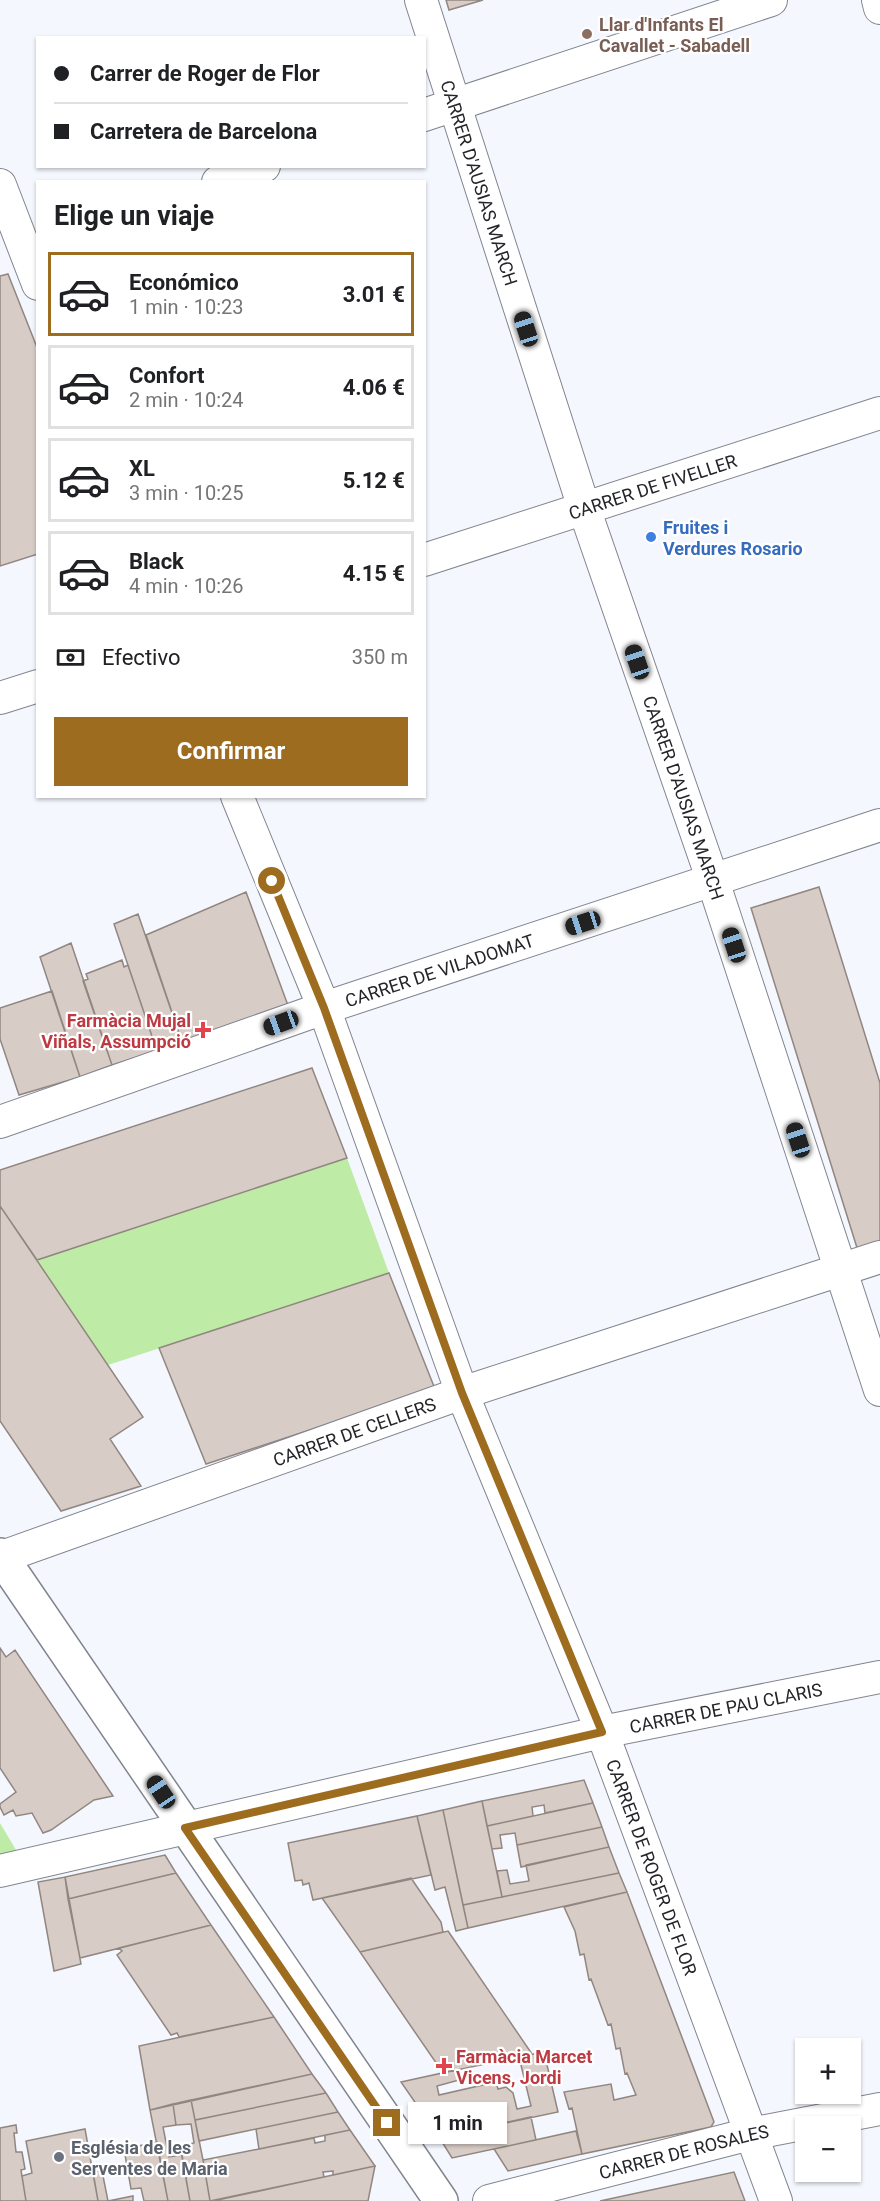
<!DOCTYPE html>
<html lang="es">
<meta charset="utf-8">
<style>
:root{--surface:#fff;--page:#f6f6f6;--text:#202124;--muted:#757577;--line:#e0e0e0;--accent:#9d6c1f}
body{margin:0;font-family:Roboto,sans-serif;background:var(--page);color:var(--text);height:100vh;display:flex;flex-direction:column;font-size:22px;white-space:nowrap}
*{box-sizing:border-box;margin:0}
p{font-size:20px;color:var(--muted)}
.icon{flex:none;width:33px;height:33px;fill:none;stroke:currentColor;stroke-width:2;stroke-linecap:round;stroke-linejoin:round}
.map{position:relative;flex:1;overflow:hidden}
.side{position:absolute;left:36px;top:180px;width:390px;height:618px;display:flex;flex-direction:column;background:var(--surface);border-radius:0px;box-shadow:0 2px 4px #0004}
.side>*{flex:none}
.hud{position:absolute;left:36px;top:36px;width:390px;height:132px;border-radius:0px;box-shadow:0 2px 4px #0004;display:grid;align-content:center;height:132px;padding:0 18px;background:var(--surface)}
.controls{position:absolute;left:795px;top:2038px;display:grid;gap:12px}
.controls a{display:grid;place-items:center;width:66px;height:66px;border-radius:0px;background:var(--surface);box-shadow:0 2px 4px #0004;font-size:30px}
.end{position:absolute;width:27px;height:27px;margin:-14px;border:8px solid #9d6c1f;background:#fff;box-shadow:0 0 0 3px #fff}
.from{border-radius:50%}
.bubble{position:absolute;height:42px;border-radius:0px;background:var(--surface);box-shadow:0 2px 4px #0004;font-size:20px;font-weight:700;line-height:42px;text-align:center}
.car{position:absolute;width:18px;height:36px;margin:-18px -9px;border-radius:8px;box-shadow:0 0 4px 2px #0007;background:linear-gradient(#222 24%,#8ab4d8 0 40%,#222 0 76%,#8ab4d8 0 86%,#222 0)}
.hud b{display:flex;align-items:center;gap:21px;height:57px;font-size:22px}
.hud b+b{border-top:2px solid var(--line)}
.hud i{width:15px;height:15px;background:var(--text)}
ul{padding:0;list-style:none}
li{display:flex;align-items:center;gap:18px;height:84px;margin:0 12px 9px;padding:0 6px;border:3px solid var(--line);border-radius:0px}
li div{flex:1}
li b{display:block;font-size:22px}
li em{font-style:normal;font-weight:700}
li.selected{border-color:var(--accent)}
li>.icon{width:54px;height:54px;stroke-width:1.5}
h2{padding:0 18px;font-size:27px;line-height:72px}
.pay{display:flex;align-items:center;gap:15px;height:66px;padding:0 18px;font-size:22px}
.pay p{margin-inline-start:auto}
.primary-button{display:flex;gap:12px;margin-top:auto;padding:12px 18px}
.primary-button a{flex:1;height:69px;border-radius:0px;background:var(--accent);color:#fff;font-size:24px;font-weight:700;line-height:69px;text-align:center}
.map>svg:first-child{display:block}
.green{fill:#beeba5}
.building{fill:#d8ccc6;stroke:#918680;stroke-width:1.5}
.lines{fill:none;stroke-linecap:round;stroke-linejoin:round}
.street-casing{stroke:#81858f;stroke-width:34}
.primary-casing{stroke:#81858f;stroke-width:36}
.street{stroke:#fff;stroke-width:32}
.primary{stroke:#fff;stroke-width:33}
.route{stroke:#9d6c1f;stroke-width:8}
.education-dot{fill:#8d6e63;stroke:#fff;stroke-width:2}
.shop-dot{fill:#3f7fe0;stroke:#fff;stroke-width:2}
.health-dot{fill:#e0444e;stroke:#fff;stroke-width:2}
.worship-dot{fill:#6b7280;stroke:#fff;stroke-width:2}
.labels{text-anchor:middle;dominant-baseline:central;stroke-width:4.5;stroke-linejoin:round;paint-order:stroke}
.education-label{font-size:18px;font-weight:bold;fill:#785e54;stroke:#fff;text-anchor:start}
.street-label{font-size:18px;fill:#242529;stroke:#fff}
.shop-label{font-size:18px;font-weight:bold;fill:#366cbe;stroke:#fff;text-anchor:start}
.health-label{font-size:18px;font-weight:bold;fill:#be3a42;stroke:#fff;text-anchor:end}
.worship-label{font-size:18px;font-weight:bold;fill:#5b616d;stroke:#fff;text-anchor:start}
</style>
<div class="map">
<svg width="880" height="2201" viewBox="0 0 880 2201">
<rect width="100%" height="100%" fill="#f4f7fe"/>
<!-- green -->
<path class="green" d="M347,1158L389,1273L108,1365L37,1260Z
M0,1823L25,1865L0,1871Z"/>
<!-- building -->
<path class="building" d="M446,0H483L449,10Z
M8,274L38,350V554L0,566V276Z
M819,887L880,1083V1244L858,1251L751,908Z
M246,892L289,1008L182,1042L146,935Z
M138,914L182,1042L157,1051L114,924Z
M71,943L112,1065L80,1077L40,957Z
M122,960L124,967L128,965L157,1051L112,1065L83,981L88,979L86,974Z
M52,991L80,1077L19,1095L0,1039V1008Z
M312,1068L347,1158L37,1260L0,1206V1170Z
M0,1206L143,1417L110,1439L141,1486L61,1511L0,1421Z
M389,1273L435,1389L206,1464L159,1348Z
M0,1648L6,1657L15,1650L113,1796L94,1800L51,1830L43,1833L32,1813L16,1816L13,1810L4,1815L0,1807V1804L16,1792L0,1768Z
M584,1780L593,1803L545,1813L544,1805L532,1807L533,1816L487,1826L482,1801Z
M482,1801L502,1897L463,1905L443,1810Z
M593,1803L602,1827L517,1845L515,1833L500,1835L502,1848L492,1849L487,1826Z
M443,1810L468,1928L456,1931L445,1887L435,1890L417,1816Z
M417,1816L431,1875L313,1900L309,1883L303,1885L302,1880L295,1881L288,1843Z
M602,1827L609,1847L521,1867L517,1845Z
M609,1847L619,1873L502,1897L497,1871L507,1870L510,1884L529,1881L526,1865Z
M165,1855L176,1873L68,1899L65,1877Z
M176,1873L211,1925L80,1958L68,1899Z
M619,1873L627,1892L468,1928L463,1905Z
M65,1877L81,1964L54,1971L38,1882Z
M411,1878L441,1922L443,1932L360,1952L322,1898Z
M627,1892L714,2122L711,2127L582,2154L572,2108L569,2109L564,2092L611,2084L614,2100L636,2095L627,2073L625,2074L620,2048L616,2049L611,2024L608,2025L591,1979L589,1980L584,1954L580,1955L575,1931L564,1907Z
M211,1925L274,2017L179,2037L177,2033L171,2035L117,1955L122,1951L119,1948Z
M448,1931L532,2054L443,2073L360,1952Z
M274,2017L312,2074L150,2110L139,2046Z
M544,2052L558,2112L439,2137L401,2082L456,2070L459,2080L437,2086L439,2095L496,2082L498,2089L506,2087L513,2093L517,2109L531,2106L519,2057Z
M312,2074L326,2093L195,2120L191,2100Z
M326,2093L338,2112L199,2141L195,2120Z
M191,2100L203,2160L210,2201H190L180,2146L194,2143L191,2124L176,2125L173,2104Z
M173,2104L176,2125L163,2127L169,2157L182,2155L190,2201H168L150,2110Z
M338,2112L350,2130L259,2149L256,2129Z
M531,2117L536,2140L452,2158L439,2137Z
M16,2125L17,2133H14L16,2152H22L25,2169L21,2170L26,2201H0V2128Z
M85,2129L98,2201H26L22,2176L32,2173L26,2141Z
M350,2130L375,2166L333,2175V2171L323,2172L324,2177L210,2201L203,2160L314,2138L315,2143L325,2141V2135Z
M576,2131L582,2154L508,2171L494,2149Z
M157,2142L168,2201H144L141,2188L131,2189L124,2149Z
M375,2166L368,2201H213L333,2175Z
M102,2171L108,2201L133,2196V2201H98L93,2172Z
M734,2172L745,2201H600Z"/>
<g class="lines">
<!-- street casing -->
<g class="street-casing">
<g id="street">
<path id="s1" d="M421,0L584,508L713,881L880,1390"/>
<path d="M878,0L880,8"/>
<path d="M424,115L771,0"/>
<path d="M218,182L264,166"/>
<path d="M0,185L38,284"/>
<path id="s2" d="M424,560L880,413"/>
<path d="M0,698L38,686"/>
<path id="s3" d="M237,796L324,1008L462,1393L602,1732L776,2201"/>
<path id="s4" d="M0,1122L324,1008L880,825"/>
<path id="s5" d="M2,1557L462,1393L880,1257"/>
<path id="s6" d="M0,1871L602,1732L880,1677"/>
<path id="s7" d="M489,2201L750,2134L880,2109"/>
</g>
</g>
<!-- primary casing -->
<g class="primary-casing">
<path id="primary" d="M0,1555L441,2201"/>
</g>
<!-- street -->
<use href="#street" class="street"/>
<!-- primary -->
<use href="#primary" class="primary"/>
</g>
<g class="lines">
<!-- route -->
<path class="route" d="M272,881L324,1008L462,1393L602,1732L185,1828L387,2123"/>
</g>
<!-- markers -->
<circle class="education-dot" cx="587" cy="34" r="6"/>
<circle class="shop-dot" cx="651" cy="537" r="6"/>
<g class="health-dot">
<path d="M200 1021h6v6h6v6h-6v6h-6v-6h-6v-6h6z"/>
<path d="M441 2057h6v6h6v6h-6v6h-6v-6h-6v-6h6z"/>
</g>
<circle class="worship-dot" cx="59" cy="2157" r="6"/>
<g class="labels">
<!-- education labels -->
<g class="education-label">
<text x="599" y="24">Llar d'Infants El<tspan x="599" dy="21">Cavallet - Sabadell</tspan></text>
</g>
<!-- street labels -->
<g class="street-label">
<text stroke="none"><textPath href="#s1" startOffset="192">CARRER D'AUSIAS MARCH</textPath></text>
<text stroke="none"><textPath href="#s2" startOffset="240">CARRER DE FIVELLER</textPath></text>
<text stroke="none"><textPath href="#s1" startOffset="840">CARRER D'AUSIAS MARCH</textPath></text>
<text stroke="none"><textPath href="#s4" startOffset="465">CARRER DE VILADOMAT</textPath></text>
<text stroke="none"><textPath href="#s5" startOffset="374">CARRER DE CELLERS</textPath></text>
<text stroke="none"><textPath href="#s6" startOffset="744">CARRER DE PAU CLARIS</textPath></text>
<text stroke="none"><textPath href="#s3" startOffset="1149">CARRER DE ROGER DE FLOR</textPath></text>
<text stroke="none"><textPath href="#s7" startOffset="201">CARRER DE ROSALES</textPath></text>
</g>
<!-- shop labels -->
<g class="shop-label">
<text x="663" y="527">Fruites i<tspan x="663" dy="21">Verdures Rosario</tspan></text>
</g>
<!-- health labels -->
<g class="health-label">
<text x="191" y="1020">Farmàcia Mujal<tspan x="191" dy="21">Viñals, Assumpció</tspan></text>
<text x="456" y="2056" text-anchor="start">Farmàcia Marcet<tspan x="456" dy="21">Vicens, Jordi</tspan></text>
</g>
<!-- worship labels -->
<g class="worship-label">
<text x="71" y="2147">Església de les<tspan x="71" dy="21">Serventes de Maria</tspan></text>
</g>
</g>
</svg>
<div class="controls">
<a>+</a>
<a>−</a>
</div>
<i class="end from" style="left:272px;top:881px"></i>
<i class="end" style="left:387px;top:2123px"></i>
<div class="bubble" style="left:408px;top:2102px;width:99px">1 min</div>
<i class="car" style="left:526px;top:329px;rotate:342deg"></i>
<i class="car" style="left:637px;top:662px;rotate:341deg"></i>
<i class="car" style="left:583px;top:923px;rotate:252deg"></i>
<i class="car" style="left:734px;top:945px;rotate:342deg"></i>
<i class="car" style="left:281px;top:1023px;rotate:250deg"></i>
<i class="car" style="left:798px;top:1140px;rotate:342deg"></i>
<i class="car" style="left:161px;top:1792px;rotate:326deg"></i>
<div class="hud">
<b><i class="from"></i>Carrer de Roger de Flor</b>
<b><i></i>Carretera de Barcelona</b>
</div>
<section class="side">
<h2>Elige un viaje</h2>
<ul>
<li class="selected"><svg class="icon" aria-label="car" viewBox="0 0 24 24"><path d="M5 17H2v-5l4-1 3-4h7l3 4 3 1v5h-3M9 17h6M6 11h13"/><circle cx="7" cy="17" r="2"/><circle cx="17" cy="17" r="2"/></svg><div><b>Económico</b><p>1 min · 10:23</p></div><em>3.01 €</em></li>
<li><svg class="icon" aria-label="car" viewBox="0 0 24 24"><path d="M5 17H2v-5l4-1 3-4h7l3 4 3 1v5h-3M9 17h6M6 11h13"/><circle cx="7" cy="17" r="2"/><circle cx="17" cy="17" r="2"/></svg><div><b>Confort</b><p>2 min · 10:24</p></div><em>4.06 €</em></li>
<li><svg class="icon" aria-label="car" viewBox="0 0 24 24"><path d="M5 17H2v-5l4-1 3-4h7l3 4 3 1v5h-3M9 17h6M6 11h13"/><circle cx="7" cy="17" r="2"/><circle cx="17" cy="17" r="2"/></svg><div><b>XL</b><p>3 min · 10:25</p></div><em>5.12 €</em></li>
<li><svg class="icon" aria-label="car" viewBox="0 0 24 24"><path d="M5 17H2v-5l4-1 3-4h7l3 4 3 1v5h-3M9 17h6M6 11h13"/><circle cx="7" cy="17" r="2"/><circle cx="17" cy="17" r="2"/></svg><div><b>Black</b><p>4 min · 10:26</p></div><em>4.15 €</em></li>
</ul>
<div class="pay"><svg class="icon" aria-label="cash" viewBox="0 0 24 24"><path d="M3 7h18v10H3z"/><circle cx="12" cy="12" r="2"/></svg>Efectivo<p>350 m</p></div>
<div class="primary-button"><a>Confirmar</a></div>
</section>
</div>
